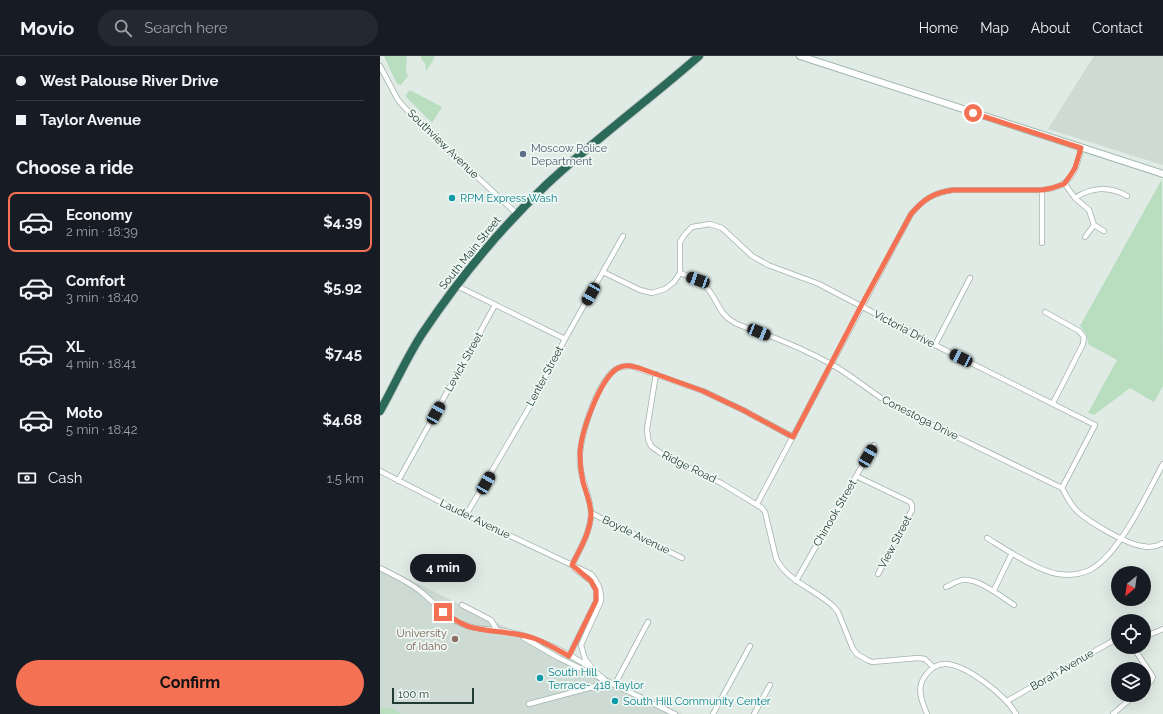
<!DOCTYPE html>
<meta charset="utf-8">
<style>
:root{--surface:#171b24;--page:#242831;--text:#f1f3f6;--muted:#9ea1a6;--line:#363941;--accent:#f57154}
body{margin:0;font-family:Raleway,sans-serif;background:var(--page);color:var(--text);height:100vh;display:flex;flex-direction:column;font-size:15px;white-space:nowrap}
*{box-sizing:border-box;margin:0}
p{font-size:13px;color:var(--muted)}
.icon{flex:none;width:22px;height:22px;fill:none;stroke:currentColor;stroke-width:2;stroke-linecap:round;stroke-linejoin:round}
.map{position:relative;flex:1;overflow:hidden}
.panel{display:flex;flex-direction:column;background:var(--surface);width:380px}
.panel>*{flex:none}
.hud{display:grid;align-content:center;height:88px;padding:0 16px;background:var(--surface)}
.needle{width:26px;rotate:209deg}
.buttons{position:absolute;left:731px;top:510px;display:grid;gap:8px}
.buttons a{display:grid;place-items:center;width:40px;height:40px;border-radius:50%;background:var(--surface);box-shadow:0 4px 16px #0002;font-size:20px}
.scale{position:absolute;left:12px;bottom:10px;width:82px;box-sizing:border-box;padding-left:4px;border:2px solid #203c33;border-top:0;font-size:11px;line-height:14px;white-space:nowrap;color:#203c33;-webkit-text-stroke:3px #f0f8f3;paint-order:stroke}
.end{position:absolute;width:18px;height:18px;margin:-9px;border:5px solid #f57154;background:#fff;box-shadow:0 0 0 2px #fff}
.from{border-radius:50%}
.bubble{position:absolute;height:28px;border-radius:14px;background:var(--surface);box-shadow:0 4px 16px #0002;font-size:13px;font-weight:700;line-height:28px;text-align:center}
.car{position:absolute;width:12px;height:24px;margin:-12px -6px;border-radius:5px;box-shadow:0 0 3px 1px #0007;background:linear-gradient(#222 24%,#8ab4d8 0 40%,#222 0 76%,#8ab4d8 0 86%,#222 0)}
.hud b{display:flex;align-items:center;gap:14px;height:38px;font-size:15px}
.hud b+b{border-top:1px solid var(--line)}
.hud i{width:10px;height:10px;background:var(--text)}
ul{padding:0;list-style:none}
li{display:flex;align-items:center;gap:12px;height:60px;margin:0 8px 6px;padding:0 8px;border:2px solid transparent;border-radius:8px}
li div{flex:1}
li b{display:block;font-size:15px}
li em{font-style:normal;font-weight:700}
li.selected{border-color:var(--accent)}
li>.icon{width:36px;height:36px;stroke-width:1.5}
h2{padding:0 16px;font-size:18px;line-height:48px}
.pay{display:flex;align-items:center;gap:10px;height:44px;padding:0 16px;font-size:15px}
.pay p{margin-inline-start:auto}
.primary-button{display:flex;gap:8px;margin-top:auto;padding:8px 16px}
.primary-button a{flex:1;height:46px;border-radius:24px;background:var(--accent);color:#111;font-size:16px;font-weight:700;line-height:46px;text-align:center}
header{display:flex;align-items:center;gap:24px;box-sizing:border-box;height:56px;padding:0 20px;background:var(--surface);border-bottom:1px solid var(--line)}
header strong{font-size:19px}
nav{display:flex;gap:22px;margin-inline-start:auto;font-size:14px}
.search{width:280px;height:36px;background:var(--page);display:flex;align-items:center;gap:10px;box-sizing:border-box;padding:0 14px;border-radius:22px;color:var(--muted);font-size:15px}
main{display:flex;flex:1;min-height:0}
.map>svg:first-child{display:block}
.built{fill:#cedbd4}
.green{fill:#b8ddbf}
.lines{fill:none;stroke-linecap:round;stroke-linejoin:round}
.street-casing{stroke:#a3b3ac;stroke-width:6}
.secondary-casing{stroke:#9eb7ad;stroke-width:8}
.highway-casing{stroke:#c1c8c6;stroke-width:10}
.street{stroke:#fff;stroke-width:4.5}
.secondary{stroke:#fff;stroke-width:6}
.highway{stroke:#2b6958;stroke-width:8}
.route{stroke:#f57154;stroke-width:5}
.service-dot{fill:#5c6f8a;stroke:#f0f8f3;stroke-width:1.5}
.culture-dot{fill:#0f9aa8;stroke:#f0f8f3;stroke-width:1.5}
.education-dot{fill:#8d6e63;stroke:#f0f8f3;stroke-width:1.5}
.labels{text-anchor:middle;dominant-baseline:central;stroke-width:3.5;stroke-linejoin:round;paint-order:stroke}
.street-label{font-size:11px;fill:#203c33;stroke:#f0f8f3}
.service-label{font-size:11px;fill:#4e5e75;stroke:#f0f8f3;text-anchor:start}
.culture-label{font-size:11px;fill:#0d838f;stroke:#f0f8f3;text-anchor:start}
.education-label{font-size:11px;fill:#785e54;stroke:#f0f8f3;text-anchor:end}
</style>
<header>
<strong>Movio</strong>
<div class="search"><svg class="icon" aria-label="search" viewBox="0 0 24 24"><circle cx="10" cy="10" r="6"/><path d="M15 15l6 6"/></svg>Search here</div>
<nav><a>Home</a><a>Map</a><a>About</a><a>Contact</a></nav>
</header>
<main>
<section class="panel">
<div class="hud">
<b><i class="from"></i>West Palouse River Drive</b>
<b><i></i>Taylor Avenue</b>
</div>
<h2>Choose a ride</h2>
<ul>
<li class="selected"><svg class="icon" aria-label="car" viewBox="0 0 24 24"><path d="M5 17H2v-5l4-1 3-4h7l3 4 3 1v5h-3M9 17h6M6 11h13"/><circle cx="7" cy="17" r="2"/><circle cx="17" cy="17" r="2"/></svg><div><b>Economy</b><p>2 min · 18:39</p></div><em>$4.39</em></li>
<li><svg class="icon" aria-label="car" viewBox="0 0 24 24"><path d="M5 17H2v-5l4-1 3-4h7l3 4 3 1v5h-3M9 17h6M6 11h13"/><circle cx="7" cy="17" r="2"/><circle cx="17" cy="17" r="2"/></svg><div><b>Comfort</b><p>3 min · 18:40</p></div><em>$5.92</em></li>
<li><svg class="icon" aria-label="car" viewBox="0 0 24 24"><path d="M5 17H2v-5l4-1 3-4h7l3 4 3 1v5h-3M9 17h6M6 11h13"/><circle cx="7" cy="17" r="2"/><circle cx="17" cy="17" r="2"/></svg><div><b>XL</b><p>4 min · 18:41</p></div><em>$7.45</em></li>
<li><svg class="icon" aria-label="car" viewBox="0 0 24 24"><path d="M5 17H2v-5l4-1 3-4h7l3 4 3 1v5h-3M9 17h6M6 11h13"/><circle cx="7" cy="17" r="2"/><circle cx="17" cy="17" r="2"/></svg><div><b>Moto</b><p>5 min · 18:42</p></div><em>$4.68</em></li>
</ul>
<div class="pay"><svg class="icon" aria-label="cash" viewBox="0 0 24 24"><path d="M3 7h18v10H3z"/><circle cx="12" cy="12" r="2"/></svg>Cash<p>1.5 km</p></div>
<div class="primary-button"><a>Confirm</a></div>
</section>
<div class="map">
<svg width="783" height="658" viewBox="0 0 783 658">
<rect width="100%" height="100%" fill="#e0ebe5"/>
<!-- built -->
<path class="built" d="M714,0H783V109L668,73Z
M0,509L302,658H0Z"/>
<!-- green -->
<path class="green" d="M4,0H27L26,15L28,20L21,29L17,28Z
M41,0H54L53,5L46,15L45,7L41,3Z
M30,34L62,51L52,67L25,40Z
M782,123L783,330L774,346L750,332L714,359L708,357L737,304L708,288C708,280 706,276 700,270Z
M0,651C8,652 16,652 21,658H0Z"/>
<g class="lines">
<!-- street casing -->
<g class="street-casing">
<path id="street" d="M0,10L18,44L35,63L137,158
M684,127L695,142L709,154L714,169L705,181
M695,142C711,131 730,130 747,140
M714,169L724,175
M662,187V134
M223,216L260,234L272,237L285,233L294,226L300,217V186L305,178L312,171L330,168L342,172L372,200L388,209L439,228L555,289L715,369L682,432
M300,217C310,221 319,224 327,232C338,244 338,258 355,267C366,272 378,276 390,280C411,288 431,297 451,308C473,320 493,338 515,351L682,432C686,439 690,448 697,455C709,466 746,488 762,490C770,492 776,491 783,487
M77,230L185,283
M665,256L699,275L704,281L703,288L673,347
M555,289L590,222
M276,318L267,373L268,383L271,390L286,401L341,427L382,452L385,456L396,502C407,526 436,533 454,551L458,556L473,593L477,598L487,604L492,606L538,602L545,603L553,611
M0,415L86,459L211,518C218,526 222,534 221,545L201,589L205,603L213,613
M476,420L530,446L532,449V454L498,518
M18,425L115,249
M377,448L531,158C544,143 553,137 573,134H662C669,133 679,131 684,127C695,120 699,103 701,92
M211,457L302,502
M86,459L150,350L185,283L243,180
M607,482C625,493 658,515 678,518C691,520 706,518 716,510C742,492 768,436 783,408
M192,509C200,493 210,477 211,458C211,441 201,425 200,408C198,384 216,327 236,313C241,310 246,310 251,310L323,335L363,354L413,381
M0,512C13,519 28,525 40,535C54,546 65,561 82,568C96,574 110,573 124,575C159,581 198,600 224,623
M416,525L494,389
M566,531C571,529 578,524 583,524C598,522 622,541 634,549
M614,534L632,497
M82,549L111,564L117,574
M764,581L783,573
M144,582L179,602L295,658
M753,591L773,621L771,625L764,632
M189,600L216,545V534L211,525L195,513
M235,628L268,566
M627,645L738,582
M149,648L220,629L224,623
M333,658L370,590
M374,658L390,629
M547,658C542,646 536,632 545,620C550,613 556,608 565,608C586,608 626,640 636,658
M733,658L755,639"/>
</g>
<!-- secondary casing -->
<g class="secondary-casing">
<path id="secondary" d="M420,0L783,118"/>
</g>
<!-- highway casing -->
<g class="highway-casing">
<path id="highway" d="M0,355C15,329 27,300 44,275C79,223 120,173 166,129C215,83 269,44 319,0"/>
</g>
<!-- street -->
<use href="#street" class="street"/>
<!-- secondary -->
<use href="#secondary" class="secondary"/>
<!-- highway -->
<use href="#highway" class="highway"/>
</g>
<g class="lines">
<!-- route -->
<path class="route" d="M63,556C72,562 80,568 90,571C111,577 135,575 156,583C168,588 178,594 189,600L216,545V534L211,525L192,509C200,493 210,477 211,459C211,447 206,437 203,426C201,417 200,408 200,399C200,378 220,322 238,312C245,308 252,310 259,312L323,335L363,354L413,381L481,250L531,158C544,143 553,137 573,134H662L672,132L684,128L690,120L695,112L701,92L593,57"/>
</g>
<!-- markers -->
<circle class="service-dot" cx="143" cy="98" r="4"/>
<g class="culture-dot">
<circle cx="72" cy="142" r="4"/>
<circle cx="160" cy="622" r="4"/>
<circle cx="235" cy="645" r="4"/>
</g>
<circle class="education-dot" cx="75" cy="583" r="4"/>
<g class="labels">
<!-- street labels -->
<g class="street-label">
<text transform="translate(63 88) rotate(44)">Southview Avenue</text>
<text transform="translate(90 197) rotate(-51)">South Main Street</text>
<text transform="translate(524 273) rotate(28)">Victoria Drive</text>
<text transform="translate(84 306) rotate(-61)">Levick Street</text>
<text transform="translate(165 320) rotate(-62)">Lenter Street</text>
<text transform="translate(540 362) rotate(27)">Conestoga Drive</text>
<text transform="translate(309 411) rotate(26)">Ridge Road</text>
<text transform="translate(455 457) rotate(-60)">Chinook Street</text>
<text transform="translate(95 463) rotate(26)">Lauder Avenue</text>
<text transform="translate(256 479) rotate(26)">Boyde Avenue</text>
<text transform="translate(515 486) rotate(-62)">View Street</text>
<text transform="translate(682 614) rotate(-30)">Borah Avenue</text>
</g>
<!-- service labels -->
<g class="service-label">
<text x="151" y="92">Moscow Police<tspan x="151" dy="13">Department</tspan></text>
</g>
<!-- culture labels -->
<g class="culture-label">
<text x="80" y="142">RPM Express Wash</text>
<text x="168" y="616">South Hill<tspan x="168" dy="13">Terrace- 418 Taylor</tspan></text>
<text x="243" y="645">South Hill Community Center</text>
</g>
<!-- education labels -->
<g class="education-label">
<text x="67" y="577">University<tspan x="67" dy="13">of Idaho</tspan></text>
</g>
</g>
</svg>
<div class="buttons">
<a><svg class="needle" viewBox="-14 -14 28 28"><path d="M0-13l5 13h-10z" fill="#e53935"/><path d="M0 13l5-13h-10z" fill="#9ea1a6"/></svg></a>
<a><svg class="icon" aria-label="locate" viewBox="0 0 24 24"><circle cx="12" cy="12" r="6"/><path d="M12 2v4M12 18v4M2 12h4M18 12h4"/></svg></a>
<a><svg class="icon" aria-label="layers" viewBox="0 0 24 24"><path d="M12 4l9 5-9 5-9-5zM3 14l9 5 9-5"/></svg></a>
</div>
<div class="scale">100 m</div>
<i class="end from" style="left:593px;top:57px"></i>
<i class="end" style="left:63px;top:556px"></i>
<div class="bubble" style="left:30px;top:498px;width:66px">4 min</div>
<i class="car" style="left:318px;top:224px;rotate:290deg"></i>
<i class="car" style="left:211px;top:238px;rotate:210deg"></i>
<i class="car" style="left:379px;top:276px;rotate:112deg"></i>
<i class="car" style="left:581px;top:302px;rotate:296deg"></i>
<i class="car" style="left:56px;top:357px;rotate:29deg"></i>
<i class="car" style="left:488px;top:400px;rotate:30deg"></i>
<i class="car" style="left:106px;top:427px;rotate:30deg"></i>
</div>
</main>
